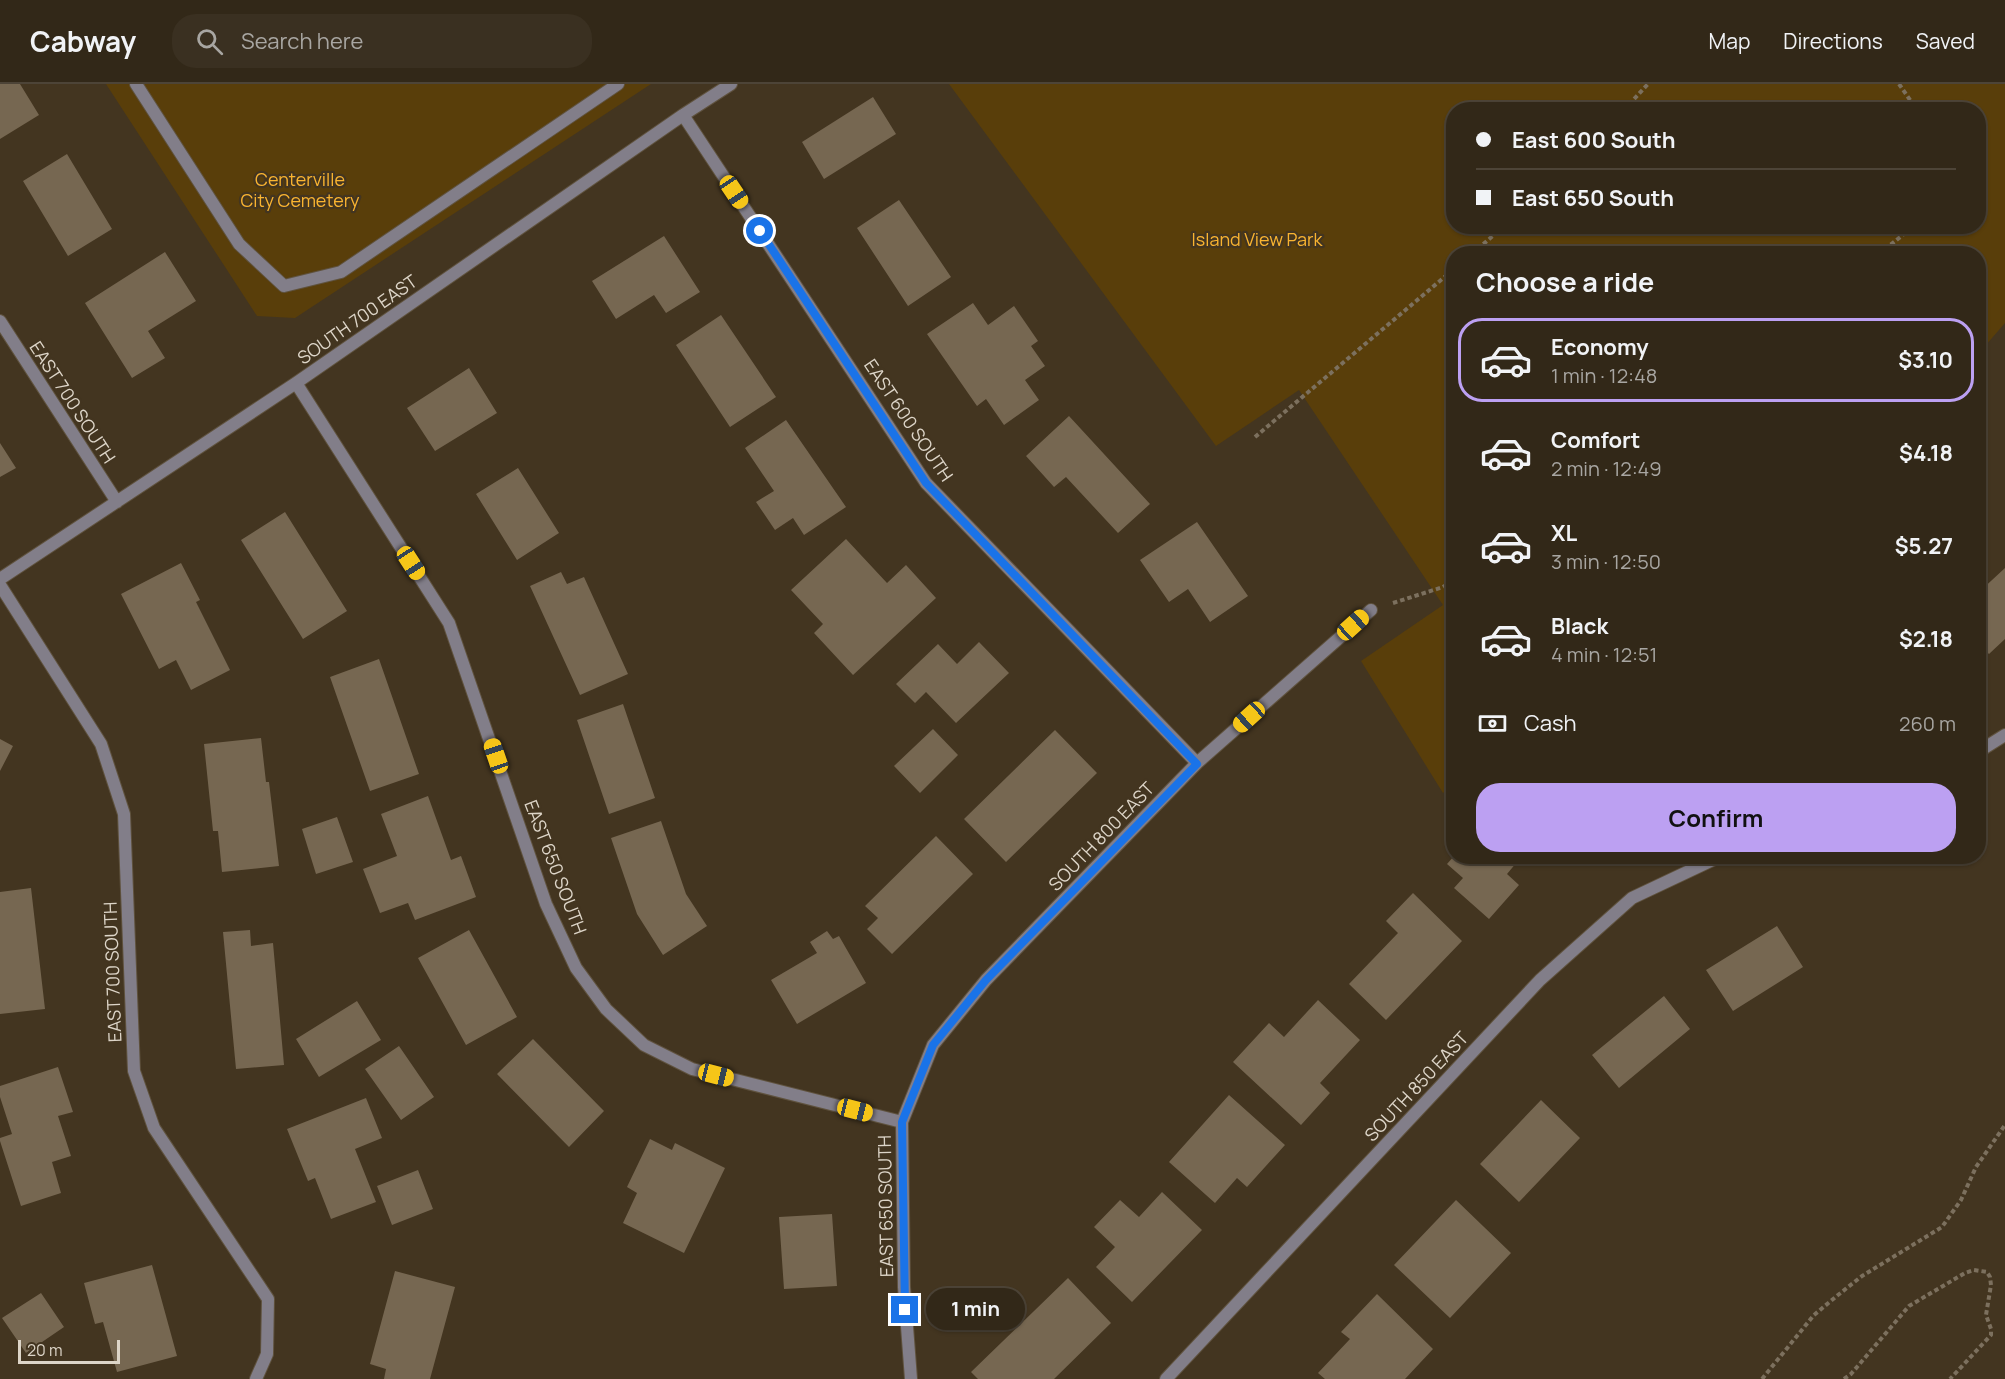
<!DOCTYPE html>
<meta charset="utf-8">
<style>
:root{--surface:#322818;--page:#3a3021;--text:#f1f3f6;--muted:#a8a6a2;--line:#4d4437;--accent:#bca0f2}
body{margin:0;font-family:Manrope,sans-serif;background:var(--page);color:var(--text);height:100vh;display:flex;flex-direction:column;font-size:22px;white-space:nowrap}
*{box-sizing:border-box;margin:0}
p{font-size:20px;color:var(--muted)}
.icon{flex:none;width:33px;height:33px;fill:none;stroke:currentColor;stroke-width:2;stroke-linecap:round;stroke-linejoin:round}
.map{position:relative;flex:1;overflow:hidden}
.side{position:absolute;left:1446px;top:162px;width:540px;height:618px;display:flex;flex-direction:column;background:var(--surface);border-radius:24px;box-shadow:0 2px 4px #0004,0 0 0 2px var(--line)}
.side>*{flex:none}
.top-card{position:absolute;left:1446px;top:18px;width:540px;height:132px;border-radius:24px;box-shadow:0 2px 4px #0004,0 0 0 2px var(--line);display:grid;align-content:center;height:132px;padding:0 30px;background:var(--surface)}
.scale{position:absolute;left:18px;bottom:15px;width:102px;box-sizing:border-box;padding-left:6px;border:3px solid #ddd5c8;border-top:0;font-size:16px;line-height:21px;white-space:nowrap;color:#ddd5c8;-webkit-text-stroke:4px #433520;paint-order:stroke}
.end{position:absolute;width:27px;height:27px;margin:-14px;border:8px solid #1a73e8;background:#fff;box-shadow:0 0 0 3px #fff}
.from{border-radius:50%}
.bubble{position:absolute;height:42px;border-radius:21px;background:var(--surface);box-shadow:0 2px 4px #0004,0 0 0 2px var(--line);font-size:20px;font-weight:700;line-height:42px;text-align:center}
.car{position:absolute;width:18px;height:36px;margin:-18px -9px;border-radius:8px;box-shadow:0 0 4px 2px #0007;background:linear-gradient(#f5c518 24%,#345 0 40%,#f5c518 0 76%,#345 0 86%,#f5c518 0)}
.top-card b{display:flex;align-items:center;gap:21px;height:57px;font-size:22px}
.top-card b+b{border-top:2px solid var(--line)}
.top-card i{width:15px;height:15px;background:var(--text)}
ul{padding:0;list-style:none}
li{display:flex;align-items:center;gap:18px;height:84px;margin:0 12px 9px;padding:0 18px;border:3px solid transparent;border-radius:24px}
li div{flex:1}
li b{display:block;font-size:22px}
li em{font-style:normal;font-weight:700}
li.active{border-color:var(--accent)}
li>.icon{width:54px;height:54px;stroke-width:1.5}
h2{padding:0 30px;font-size:27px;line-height:72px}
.pay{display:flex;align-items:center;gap:15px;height:66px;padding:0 30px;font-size:22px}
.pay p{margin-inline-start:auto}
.action{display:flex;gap:12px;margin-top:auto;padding:12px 30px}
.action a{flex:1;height:69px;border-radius:24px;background:var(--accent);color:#111;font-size:24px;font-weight:700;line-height:69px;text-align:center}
header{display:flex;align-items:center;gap:36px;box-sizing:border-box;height:84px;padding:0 30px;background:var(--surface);border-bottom:2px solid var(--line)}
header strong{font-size:28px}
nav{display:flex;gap:33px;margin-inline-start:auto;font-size:21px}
.search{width:420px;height:54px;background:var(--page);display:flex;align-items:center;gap:15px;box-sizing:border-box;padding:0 21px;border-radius:24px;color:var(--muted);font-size:22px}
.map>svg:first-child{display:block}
.green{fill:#593e0a;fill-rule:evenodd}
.building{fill:#766751}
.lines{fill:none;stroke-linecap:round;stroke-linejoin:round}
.service-casing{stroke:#5f523e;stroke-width:14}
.minor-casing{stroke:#5f523e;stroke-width:14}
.path{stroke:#7c705e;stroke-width:4;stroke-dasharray:4.5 3;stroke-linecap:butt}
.service{stroke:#827e89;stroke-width:12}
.minor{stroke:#827e89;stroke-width:12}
.route{stroke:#1a73e8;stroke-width:8}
.labels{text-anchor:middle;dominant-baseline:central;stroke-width:4.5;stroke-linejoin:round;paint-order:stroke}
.park-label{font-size:18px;fill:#fab430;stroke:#433520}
.street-label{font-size:18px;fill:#ddd5c8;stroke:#433520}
</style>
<header>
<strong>Cabway</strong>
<div class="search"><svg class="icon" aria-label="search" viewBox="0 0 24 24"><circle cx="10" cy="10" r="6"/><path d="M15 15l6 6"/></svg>Search here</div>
<nav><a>Map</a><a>Directions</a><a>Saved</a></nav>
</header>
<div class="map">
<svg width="2005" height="1295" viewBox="0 0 2005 1295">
<rect width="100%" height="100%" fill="#433520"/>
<!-- green -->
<path class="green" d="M106,0H651L295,234L257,232Z
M949,0H2005V239L1979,269L1978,170H1454V698L1443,709L1361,577L1443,521L1299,306L1216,362ZM1454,26H1978V142H1454Z"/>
<!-- building -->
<path class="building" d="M0,0H20L39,31L0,55Z
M873,13L896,50L824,95L802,58Z
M67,70L112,145L68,172L23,97Z
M899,116L951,193L908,222L857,144Z
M664,152L700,208L666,229L654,211L616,235L592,197Z
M165,168L196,217L148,247L165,274L132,294L85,219Z
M973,219L988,241L1014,222L1038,257L1031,262L1045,282L1025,296L1039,316L1004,341L986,315L977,322L927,250Z
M721,231L776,313L730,343L676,261Z
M469,284L497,329L435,367L407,324Z
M1069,332L1150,420L1118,449L1066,393L1054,403L1026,372Z
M786,336L846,423L804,451L793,434L775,446L756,418L774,407L745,364Z
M0,359L16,384L0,393Z
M518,384L559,449L517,476L476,410Z
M285,428L347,527L303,555L241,456Z
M1197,438L1248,512L1210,538L1188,505L1169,518L1140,476Z
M846,455L887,499L906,481L936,514L853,591L814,549L823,540L791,506Z
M181,479L200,516L196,518L230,586L191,606L176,576L159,585L121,510Z
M2005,484V555L1989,570L1978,559V509Z
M561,488L567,500L584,493L628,590L580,611L530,502Z
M979,558L1009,589L956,639L926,608L915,619L896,600L938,560L957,580Z
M379,575L419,690L370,707L330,593Z
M623,620L655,714L609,730L577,636Z
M933,645L958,671L920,709L894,682Z
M1055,646L1097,689L1006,778L964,735Z
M261,654L266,698H269L279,782L222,788L218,747H213L204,660Z
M0,655L13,662L0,687Z
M428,712L451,776L461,772L476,813L415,836L408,819L380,829L363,785L397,772L381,730Z
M337,733L353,778L316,790L302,745Z
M661,737L686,810L707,842L663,871L637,830L611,754Z
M936,752L973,790L892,870L867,845L878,834L865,822Z
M1454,772H1522L1507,790L1519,801L1489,835L1454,804L1463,794L1447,780Z
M31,804L45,925L0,930V808Z
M1413,809L1462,857L1386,936L1349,900L1398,849L1386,837Z
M1777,842L1803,883L1733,927L1706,886Z
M250,846L251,862L273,859L284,981L236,985L223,848Z
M469,846L517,933L466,961L418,874Z
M827,847L833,855L839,852L866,899L797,940L771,896L817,869L810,858Z
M1664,912L1690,945L1619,1004L1592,971Z
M1318,916L1360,956L1320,999L1330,1009L1301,1041L1233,978L1269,939L1284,953Z
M357,917L381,956L319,993L296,955Z
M533,955L604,1027L569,1063L497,990Z
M399,962L434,1013L401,1036L365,985Z
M58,983L73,1028L58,1032L71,1072L52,1078L61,1109L21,1122L0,1057V1054L12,1050L0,1013V1002Z
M1229,1011L1285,1061L1247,1103L1237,1094L1215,1119L1169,1078Z
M366,1014L382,1054L355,1065L376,1118L331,1135L315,1094L308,1097L287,1045Z
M1541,1016L1580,1054L1519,1118L1480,1080Z
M650,1055L672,1066L675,1059L725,1084L684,1169L623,1139L637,1109L627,1103Z
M418,1086L433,1125L392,1141L377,1102Z
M1162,1108L1202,1146L1132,1218L1096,1183L1115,1163L1094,1143L1120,1116L1139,1133Z
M1456,1116L1511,1169L1450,1234L1394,1181Z
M832,1130L837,1202L784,1205L779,1133Z
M152,1181L177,1272L117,1288L103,1238L95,1240L84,1199Z
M395,1187L455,1203L430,1295H384L386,1285L370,1280Z
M1068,1194L1111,1239L1054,1295H978L971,1288Z
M41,1209L64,1243L26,1269L2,1234Z
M1377,1210L1433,1265L1405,1295H1325L1318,1289L1350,1255L1341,1248Z"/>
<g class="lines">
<!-- service casing -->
<g class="service-casing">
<path id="service" d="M136,0L239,160L284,202L341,188L618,0"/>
</g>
<!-- minor casing -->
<g class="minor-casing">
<path id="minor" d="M683,31L926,399L1197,679
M0,237L117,418
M296,299L449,539L546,820L576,884L606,925L644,961L692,985L902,1038L904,1203L911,1295
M0,495L296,299L683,31L731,0
M0,501L101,660L124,730L134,987L154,1044L268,1215L267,1270L256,1295
M1978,668L2005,651
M902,1038L933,961L986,896L1197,679L1371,526
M1166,1295L1540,896L1632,814L1721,772"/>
</g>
<!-- path -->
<path class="path" d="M1899,0L1917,26
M1624,26L1648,0
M1472,170L1504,142
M1879,170L1914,142
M1255,353L1454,185
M1393,519L1443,503L1454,496
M1762,1295L1814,1231L1838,1211L1862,1192L1942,1143L1961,1116L1976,1083L2005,1041
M1844,1295L1851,1290L1909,1222L1965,1189L1974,1186L1987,1188L1990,1193L1991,1201L1986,1231L1991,1245V1251L1950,1295"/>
<!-- service -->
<use href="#service" class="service"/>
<!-- minor -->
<use href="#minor" class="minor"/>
</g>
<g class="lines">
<!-- route -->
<path class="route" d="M760,147L926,399L1197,680L986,896L933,961L902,1038L905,1226"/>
</g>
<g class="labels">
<!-- park labels -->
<g class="park-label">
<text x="300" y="95">Centerville<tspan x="300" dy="21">City Cemetery</tspan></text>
<text x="1257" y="155">Island View Park</text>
</g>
<!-- street labels -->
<g class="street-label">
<text transform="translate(357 235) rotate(-35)">SOUTH 700 EAST</text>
<text transform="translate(73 318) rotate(57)">EAST 700 SOUTH</text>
<text transform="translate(909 336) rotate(56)">EAST 600 SOUTH</text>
<text transform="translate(1101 752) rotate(-46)">SOUTH 800 EAST</text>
<text transform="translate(556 783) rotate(69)">EAST 650 SOUTH</text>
<text transform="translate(112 888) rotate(-92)">EAST 700 SOUTH</text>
<text transform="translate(1416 1002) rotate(-47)">SOUTH 850 EAST</text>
<text transform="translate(885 1122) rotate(-91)">EAST 650 SOUTH</text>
</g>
</g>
</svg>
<div class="scale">20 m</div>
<i class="end from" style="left:760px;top:147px"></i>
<i class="end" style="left:905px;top:1226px"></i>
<div class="bubble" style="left:926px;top:1204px;width:99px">1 min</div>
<i class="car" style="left:734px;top:108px;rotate:146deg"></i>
<i class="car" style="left:411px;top:479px;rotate:147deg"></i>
<i class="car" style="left:1353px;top:541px;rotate:48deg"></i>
<i class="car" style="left:1249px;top:633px;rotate:228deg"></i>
<i class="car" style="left:496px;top:672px;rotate:341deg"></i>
<i class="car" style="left:716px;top:991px;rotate:104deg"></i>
<i class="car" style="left:855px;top:1026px;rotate:104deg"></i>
<div class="top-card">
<b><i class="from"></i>East 600 South</b>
<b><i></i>East 650 South</b>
</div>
<section class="side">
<h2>Choose a ride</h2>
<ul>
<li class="active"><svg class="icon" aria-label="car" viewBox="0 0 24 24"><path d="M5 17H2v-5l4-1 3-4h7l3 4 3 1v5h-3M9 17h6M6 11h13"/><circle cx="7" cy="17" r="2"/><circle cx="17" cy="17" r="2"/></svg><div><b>Economy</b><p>1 min · 12:48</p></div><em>$3.10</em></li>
<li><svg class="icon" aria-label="car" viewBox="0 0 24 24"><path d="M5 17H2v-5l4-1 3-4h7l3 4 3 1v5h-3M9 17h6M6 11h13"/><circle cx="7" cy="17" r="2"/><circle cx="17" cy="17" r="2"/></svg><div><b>Comfort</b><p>2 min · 12:49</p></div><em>$4.18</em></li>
<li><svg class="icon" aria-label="car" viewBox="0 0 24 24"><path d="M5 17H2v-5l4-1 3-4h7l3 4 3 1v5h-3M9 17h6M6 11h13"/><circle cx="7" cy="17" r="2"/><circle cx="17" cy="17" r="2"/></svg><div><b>XL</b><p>3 min · 12:50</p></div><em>$5.27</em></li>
<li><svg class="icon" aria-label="car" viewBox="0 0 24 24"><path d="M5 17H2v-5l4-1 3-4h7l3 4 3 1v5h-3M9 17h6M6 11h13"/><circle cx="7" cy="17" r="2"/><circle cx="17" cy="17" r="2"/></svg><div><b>Black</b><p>4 min · 12:51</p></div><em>$2.18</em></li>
</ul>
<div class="pay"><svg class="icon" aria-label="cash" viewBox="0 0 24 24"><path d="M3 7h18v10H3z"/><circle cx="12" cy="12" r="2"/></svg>Cash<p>260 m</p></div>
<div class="action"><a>Confirm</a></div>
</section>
</div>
